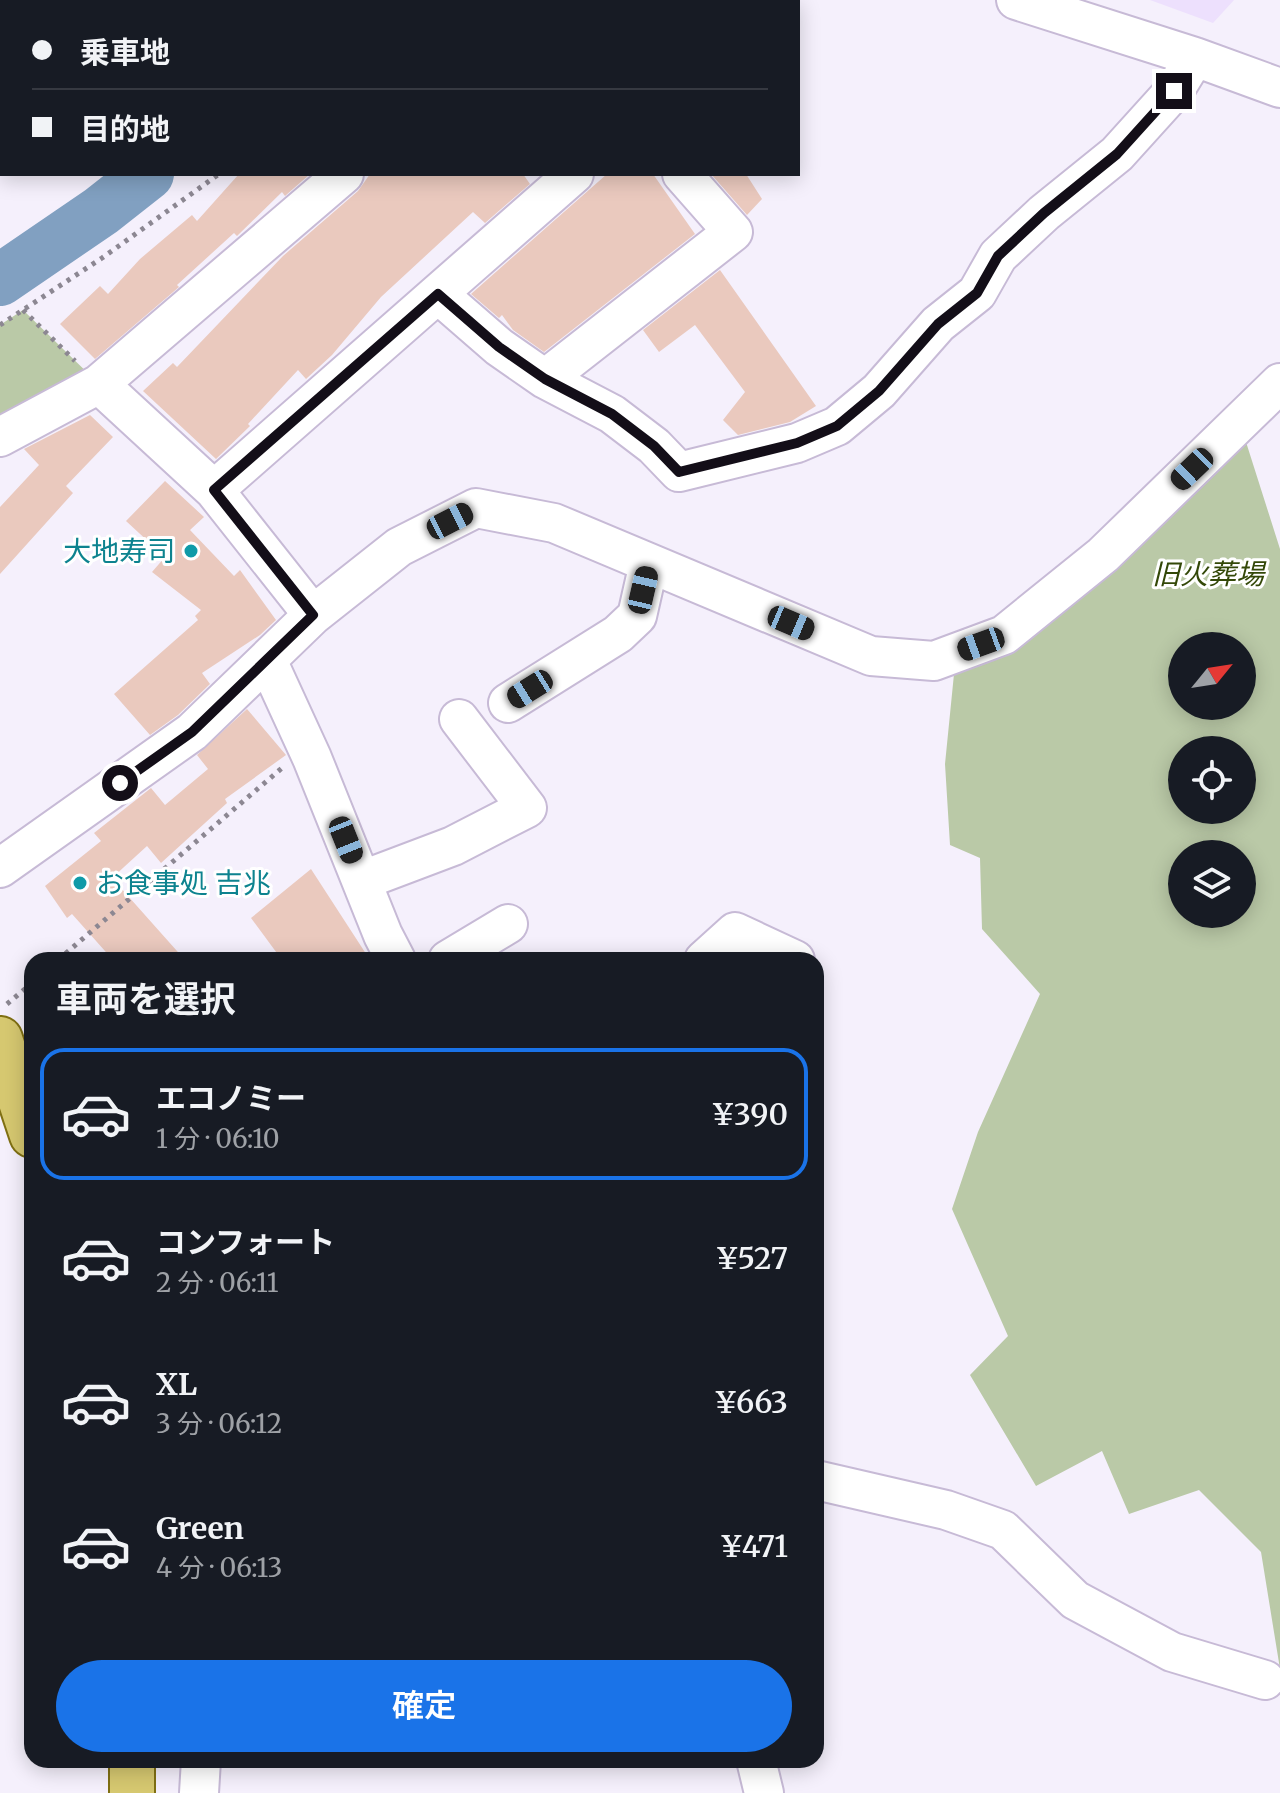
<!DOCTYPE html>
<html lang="ja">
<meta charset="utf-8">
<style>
:root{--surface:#171b24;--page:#242831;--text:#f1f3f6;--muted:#9ea1a6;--line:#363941;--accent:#1a73e8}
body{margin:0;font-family:Merriweather,"Noto Sans JP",serif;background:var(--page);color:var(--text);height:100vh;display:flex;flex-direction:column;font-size:30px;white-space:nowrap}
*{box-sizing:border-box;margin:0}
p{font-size:26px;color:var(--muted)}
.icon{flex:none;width:44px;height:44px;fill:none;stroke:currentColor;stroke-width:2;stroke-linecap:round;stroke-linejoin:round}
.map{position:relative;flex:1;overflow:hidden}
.drawer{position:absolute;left:24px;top:952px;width:800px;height:816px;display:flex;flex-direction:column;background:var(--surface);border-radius:24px;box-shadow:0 4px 20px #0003}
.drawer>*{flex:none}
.hud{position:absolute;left:0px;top:0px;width:800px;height:176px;box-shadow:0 4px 20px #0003;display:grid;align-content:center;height:176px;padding:0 32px;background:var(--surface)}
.needle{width:52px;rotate:60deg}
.controls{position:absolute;left:1168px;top:632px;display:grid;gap:16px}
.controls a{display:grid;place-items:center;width:88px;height:88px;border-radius:50%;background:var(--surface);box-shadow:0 4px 20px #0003;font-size:40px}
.end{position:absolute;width:36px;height:36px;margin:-18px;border:10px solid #130e18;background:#fff;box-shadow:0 0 0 4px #fff}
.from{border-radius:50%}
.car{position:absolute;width:24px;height:48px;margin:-24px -12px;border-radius:10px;box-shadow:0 0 6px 2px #0007;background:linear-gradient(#222 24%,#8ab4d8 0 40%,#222 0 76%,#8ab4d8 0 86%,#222 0)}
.hud b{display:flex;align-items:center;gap:28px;height:76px;font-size:30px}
.hud b+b{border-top:2px solid var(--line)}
.hud i{width:20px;height:20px;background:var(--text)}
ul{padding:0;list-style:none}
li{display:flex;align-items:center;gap:24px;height:132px;margin:0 16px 12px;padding:0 16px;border:4px solid transparent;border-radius:24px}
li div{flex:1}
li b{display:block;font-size:30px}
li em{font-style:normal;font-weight:600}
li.active{border-color:var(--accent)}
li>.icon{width:72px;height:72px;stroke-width:1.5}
h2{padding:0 32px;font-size:36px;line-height:96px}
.primary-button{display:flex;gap:16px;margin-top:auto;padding:16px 32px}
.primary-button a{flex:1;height:92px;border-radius:48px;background:var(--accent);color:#fff;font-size:32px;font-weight:600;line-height:92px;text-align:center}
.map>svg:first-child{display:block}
.built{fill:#ede0fd}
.green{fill:#bac9a7;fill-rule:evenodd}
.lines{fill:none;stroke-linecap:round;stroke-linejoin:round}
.river{stroke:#81a0c1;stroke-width:52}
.building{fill:#eac9be}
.minor-casing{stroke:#c7bad6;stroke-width:42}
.major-casing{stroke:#807013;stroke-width:48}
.path{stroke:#8c8792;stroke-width:5;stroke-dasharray:4 6;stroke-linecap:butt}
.minor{stroke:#fff;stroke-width:38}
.major{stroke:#d6c870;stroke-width:44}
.route{stroke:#130e18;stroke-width:10}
.culture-dot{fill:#0f9aa8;stroke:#fff;stroke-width:3}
.labels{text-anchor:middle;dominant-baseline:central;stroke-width:6;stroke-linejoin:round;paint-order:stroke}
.culture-label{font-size:28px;fill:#0d838f;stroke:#fff;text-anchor:end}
.park-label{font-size:28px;font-style:italic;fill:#334808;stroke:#fff}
</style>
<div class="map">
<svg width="1280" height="1793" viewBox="0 0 1280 1793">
<rect width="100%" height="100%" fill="#f5f0fc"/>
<!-- built -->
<path class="built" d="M1150,0H1234L1213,23Z"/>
<!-- green -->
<path class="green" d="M23,310L99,384L0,437V325Z
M1246,442L1280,549V1669L1261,1552L1199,1490L1129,1514L1102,1451L1036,1486L970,1375L1008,1336L952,1209L978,1132L1040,994L982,929L980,858L950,845L945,764L954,674L1047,621ZM1182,646H1242V706H1182ZM1182,750H1242V810H1182ZM1182,854H1242V914H1182Z"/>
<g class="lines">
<!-- river -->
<path class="river" d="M354,2L356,0
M0,280L101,211L148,174"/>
</g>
<!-- building -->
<path class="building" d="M239,174H310L285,196L282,192L237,236L234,233L177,285L179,287L95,359L60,324L100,286L108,294L140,259L192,215L197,221Z
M370,174H523L530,184L485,223L473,212L381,297L332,355L306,379L298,370L248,424L250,426L216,459L143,391L173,363L177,367L283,256L358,191Z
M607,174H653L695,234L544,352L513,330L502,315L499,318L471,294Z
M711,174H746L762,199L747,215Z
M720,270L816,406L790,422L738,435L723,420L745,392L695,325L659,352L643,330Z
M90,415L113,437L66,486L73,493L0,574V507L39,465L24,449Z
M165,481L204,517L190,530L234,576L240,570L276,620L260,635L202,673L210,684L178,715L150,735L114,694L198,620L195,616L201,610L152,572L165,557L126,521Z
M247,709L286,755L225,799L227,803L161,863L147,846L112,878L185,960H113L72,914L67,918L45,886L101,841L94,833L151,788L165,805L208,769L197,755Z
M311,869L370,960H282L251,918Z"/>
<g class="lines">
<!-- minor casing -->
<g class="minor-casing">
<path id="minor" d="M1016,0L1195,57L1280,88
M17,2L19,0
M207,2L209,0
M438,294L499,347L545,379L612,414L654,446L679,472L797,443L837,426L879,391L938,324L977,293L998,256L1044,213L1117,154L1174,91L1195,57
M545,379L733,232L682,174
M0,437L99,384
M214,490L574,174
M313,615L214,490L99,384L344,174
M267,660L312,758L383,935L396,960
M508,703L618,634L637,616L649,563
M0,868L192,732L313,615L399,547L476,508L554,523L871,656L934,661L1004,635L1103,555L1280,383
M363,880L453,846L527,808L459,719
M448,960L508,924
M704,960L735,932L795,960
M816,1480L946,1510L1003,1530L1075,1600L1172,1652L1265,1680
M756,1760L764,1793
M199,1793L201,1760"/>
</g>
<!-- major casing -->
<g class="major-casing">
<path id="major" d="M78,2L80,0
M128,2L130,0
M0,76L2,74
M0,126L2,124
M0,1039L32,1135
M132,1760V1793"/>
</g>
<!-- path -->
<path class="path" d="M410,2L412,0
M23,310L75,361
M0,325L102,258L219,174
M58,960L282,768
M7,1004L32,983"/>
<!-- minor -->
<use href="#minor" class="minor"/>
<!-- major -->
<use href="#major" class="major"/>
</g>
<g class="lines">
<!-- route -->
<path class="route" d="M120,783L192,732L313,615L214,490L438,294L499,347L545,379L612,414L654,446L679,472L797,443L837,426L879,391L938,324L977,293L998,256L1044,213L1117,154L1174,91"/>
</g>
<!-- markers -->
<g class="culture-dot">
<circle cx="191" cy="551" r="8"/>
<circle cx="80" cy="883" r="8"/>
</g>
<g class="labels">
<!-- culture labels -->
<g class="culture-label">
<text x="175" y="551">大地寿司</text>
<text x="96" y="883" text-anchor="start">お食事処 吉兆</text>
</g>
<!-- park labels -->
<g class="park-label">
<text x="1208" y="574">旧火葬場</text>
</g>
</g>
</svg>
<div class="controls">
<a><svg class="needle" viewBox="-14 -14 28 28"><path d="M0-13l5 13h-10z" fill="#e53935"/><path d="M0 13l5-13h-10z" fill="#9ea1a6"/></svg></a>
<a><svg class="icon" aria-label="locate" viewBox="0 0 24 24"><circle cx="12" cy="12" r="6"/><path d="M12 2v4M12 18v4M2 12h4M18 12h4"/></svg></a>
<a><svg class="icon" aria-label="layers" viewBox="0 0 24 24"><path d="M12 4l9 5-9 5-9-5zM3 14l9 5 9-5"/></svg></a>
</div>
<i class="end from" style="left:120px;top:783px"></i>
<i class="end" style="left:1174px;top:91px"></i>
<i class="car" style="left:1192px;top:469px;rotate:226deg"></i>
<i class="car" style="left:450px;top:521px;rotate:63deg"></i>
<i class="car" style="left:643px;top:590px;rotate:13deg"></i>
<i class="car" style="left:791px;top:623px;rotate:113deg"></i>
<i class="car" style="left:981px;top:644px;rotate:250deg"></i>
<i class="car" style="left:530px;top:689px;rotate:238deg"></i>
<i class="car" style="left:346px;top:840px;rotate:158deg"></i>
<div class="hud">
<b><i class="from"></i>乗車地</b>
<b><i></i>目的地</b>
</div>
<section class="drawer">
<h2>車両を選択</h2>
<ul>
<li class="active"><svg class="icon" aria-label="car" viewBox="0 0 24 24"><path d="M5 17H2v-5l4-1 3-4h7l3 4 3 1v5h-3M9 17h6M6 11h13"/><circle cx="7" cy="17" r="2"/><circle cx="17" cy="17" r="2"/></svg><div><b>エコノミー</b><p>1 分 · 06:10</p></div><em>¥390</em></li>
<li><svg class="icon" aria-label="car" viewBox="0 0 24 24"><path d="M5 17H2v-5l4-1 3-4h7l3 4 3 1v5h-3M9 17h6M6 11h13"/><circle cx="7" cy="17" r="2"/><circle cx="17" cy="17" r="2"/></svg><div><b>コンフォート</b><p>2 分 · 06:11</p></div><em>¥527</em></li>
<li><svg class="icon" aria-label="car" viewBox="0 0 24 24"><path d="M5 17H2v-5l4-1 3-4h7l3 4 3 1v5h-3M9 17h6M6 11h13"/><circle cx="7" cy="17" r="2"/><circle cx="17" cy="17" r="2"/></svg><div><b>XL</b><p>3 分 · 06:12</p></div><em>¥663</em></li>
<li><svg class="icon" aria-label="car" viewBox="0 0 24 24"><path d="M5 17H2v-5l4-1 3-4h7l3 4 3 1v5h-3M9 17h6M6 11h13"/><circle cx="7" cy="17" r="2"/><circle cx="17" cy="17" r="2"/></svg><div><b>Green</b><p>4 分 · 06:13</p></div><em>¥471</em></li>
</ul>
<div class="primary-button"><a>確定</a></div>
</section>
</div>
